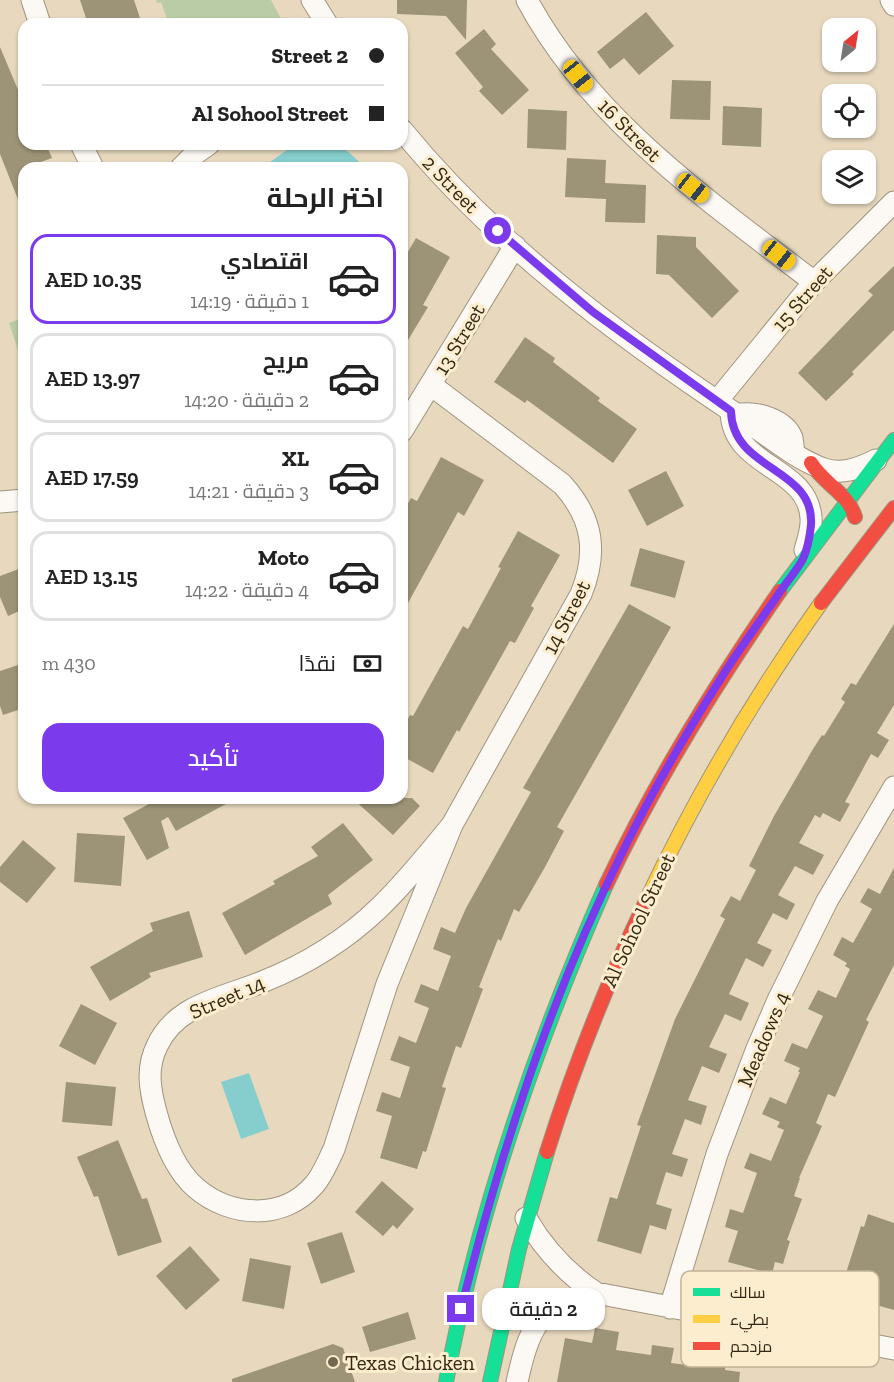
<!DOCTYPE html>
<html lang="ar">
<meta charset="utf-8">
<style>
:root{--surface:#fff;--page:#f6f6f6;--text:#222;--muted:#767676;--line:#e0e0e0;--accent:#7c3aed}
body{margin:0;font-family:"Zilla Slab",Cairo,serif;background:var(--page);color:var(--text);direction:rtl;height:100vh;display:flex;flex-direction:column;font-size:22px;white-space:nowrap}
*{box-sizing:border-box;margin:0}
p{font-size:20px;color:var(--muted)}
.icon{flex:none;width:33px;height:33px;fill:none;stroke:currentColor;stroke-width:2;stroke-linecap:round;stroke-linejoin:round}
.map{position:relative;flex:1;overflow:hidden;direction:ltr}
.sheet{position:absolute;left:18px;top:162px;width:390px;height:642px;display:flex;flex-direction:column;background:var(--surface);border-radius:18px;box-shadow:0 2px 4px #0004;direction:rtl}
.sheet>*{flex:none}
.guide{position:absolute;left:18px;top:18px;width:390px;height:132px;border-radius:18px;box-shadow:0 2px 4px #0004;direction:rtl;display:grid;align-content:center;height:132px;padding:0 24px;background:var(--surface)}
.needle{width:39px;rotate:30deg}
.fabs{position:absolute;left:822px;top:18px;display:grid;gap:12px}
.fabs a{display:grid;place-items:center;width:54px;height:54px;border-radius:12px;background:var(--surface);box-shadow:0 2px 4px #0004;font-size:30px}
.end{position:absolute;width:27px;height:27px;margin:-14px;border:8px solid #7c3aed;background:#fff;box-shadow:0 0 0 3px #fff}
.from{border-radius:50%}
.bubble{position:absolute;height:42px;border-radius:18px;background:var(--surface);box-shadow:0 2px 4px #0004;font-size:20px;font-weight:600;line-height:42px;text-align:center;direction:rtl}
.car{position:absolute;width:18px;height:36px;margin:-18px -9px;border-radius:8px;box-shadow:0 0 4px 2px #0007;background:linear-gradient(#f5c518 24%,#345 0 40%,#f5c518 0 76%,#345 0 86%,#f5c518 0)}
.guide b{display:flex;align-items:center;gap:21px;height:57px;font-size:22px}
.guide b+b{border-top:2px solid var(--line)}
.guide i{width:15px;height:15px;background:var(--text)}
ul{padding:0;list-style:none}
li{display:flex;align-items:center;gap:18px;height:90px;margin:0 12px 9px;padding:0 12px;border:3px solid var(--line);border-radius:18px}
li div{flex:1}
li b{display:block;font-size:22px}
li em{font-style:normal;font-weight:600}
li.selected{border-color:var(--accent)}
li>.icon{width:54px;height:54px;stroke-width:1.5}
h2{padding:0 24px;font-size:27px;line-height:72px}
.pay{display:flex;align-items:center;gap:15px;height:66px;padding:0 24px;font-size:22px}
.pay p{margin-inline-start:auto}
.cta{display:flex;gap:12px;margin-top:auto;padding:12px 24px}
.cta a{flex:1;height:69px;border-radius:18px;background:var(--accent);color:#fff;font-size:24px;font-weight:600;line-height:69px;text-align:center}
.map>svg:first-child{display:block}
.green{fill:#bacca5}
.water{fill:#85cecd}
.building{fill:#9d9478}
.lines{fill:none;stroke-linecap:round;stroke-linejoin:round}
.street-casing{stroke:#9f947f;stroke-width:23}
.fast-casing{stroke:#9f947f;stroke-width:16}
.slow-casing{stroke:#9f947f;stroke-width:16}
.jam-casing{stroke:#9f947f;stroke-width:16}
.street{stroke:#fcf9f5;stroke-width:21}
.fast{stroke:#16e098;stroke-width:14}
.slow{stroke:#ffcf43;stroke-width:14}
.jam{stroke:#f24e42;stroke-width:14}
.route{stroke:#7c3aed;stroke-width:8}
.poi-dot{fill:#726750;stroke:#fdedcf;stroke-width:2}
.labels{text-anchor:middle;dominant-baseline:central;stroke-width:6;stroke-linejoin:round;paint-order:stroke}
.street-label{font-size:21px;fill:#332915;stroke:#fdedcf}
.poi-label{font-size:21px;fill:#332915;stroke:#fdedcf;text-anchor:start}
.key{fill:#fdedcf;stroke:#c0b297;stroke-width:1.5}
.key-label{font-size:16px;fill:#332915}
</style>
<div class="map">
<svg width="894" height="1382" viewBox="0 0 894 1382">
<rect width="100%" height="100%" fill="#e8d9be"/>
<!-- green -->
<path class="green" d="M156,0H271L284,24H169L161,2L157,3Z
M24,317V351L19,353L9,323Z"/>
<!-- water -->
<path class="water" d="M301,144C325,144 335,139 354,157C358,161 361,163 363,168H262L291,147Z
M249,1073L269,1129L241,1139L221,1082Z"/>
<!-- building -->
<path class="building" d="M80,0H134L142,24H88Z
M397,0H467L466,40L446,16L397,14Z
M646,12L674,46L639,75L624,58L610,69L597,52Z
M484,29L496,44L491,49L529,90L502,115L479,91L483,87L455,53Z
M0,47L24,104V144H46L52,158L24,168L23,212L0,154Z
M672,80L711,81L710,120L670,119Z
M723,106L762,108L761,147L722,145Z
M528,109L567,111L566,150L527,148Z
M567,158L606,160L605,183L646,185L645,223L605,222L606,199L565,197Z
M657,235L696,237V247L739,291L712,318L669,275L656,274Z
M416,238L450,257L423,305L428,307L402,350V262Z
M894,266V330L852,372L854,374L826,401L798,373L873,295L868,291Z
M525,337L555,358L553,362L600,398L598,401L637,429L613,463L527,400L525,403L494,382Z
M441,457L484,480L464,516L458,512L402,614V514L411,498L417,501Z
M666,471L684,506L647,526L628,490Z
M518,531L560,555L531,606L534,608L515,643L510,641L459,732L457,730L433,773L402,756V730L410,715L413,716L463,626L468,629L501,568L498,567Z
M640,548L685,561L675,598L630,586Z
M24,567V609L8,616L0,597V576Z
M629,604L671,627L557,827L564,831L545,867L519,912L514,909L501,941L498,939L479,987L483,989L461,1048L456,1046L442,1087L446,1088L426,1152L423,1151L417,1169L380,1158L392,1116L376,1111L382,1092L400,1098L410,1067L390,1060L399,1036L416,1043L429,1008L414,1002L421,984L438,991L451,956L433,949L441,927L455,933L466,908L531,792L523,788Z
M894,624V705L877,733L889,740L878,758L871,754L845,802L850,804L840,822L823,813L820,818L815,815L799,843L824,855L813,875L795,866L778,895L795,904L787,920L773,913L757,943L772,950L763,967L746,958L729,994L749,1003L741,1021L725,1014L709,1047L727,1054L719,1073L702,1066L688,1100L707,1106L701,1125L685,1119L672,1154L688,1159L682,1177L666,1172L656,1204L672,1209L666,1230L650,1225L641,1254L597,1241L610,1197L617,1199L641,1126L637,1125L675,1019L725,919L720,916L731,896L740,901L756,870L749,866L774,816L813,749L822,735L824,736L845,702L841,699L851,683L856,685Z
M24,663V708L3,715L0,706V671Z
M160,798H237L176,831L168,817L161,821L169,848L147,860L123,818Z
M352,798H412L420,806L393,835Z
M343,823L373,860L328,895L332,904L245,955L222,913L275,884L273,881L318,856L311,847Z
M77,833L125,836L121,886L74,882Z
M23,840L56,868L27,903L0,882V867Z
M894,868V965L866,1020L869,1022L835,1097L828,1094L816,1123L822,1126L799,1178H800L794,1196L802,1199L787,1240L790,1241L783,1264L775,1262L772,1274L728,1262L738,1231L725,1227L730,1209L743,1213L757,1173L744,1168L750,1153L771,1161L784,1130L777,1127L780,1122L762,1114L770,1097L786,1104L800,1072H798L800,1068L784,1061L792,1043L807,1049L823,1016L808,1009L818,990L836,998L850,969L845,966L847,963L833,955L842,937L853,943L872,909L860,902L868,888L880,894Z
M189,911L203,957L149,973L151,977L110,1001L90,967L153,931L150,923Z
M81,1004L117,1023L95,1065L59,1046Z
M66,1082L116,1087L112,1126L62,1122Z
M118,1140L142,1199L147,1198L162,1242L118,1256L98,1196L94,1197L77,1157Z
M382,1181L414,1209L397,1229L393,1225L383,1236L355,1212Z
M868,1214L894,1223V1310L876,1305L878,1298L846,1288L850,1275L846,1273L861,1226L864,1227Z
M342,1232L355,1272L321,1284L307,1243Z
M190,1246L220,1280L186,1310L156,1276Z
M250,1258L291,1266L284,1309L242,1301Z
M408,1312L416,1339L370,1352L362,1327Z
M595,1328L619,1332L616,1350L651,1355L652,1345L674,1348L671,1363L704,1367L706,1359L726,1361L725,1370L740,1372L739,1382H557L565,1338L592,1343Z
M333,1344L343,1348L355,1382H232V1379Z"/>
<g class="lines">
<!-- street casing -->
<g class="street-casing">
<path id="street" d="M32,0L40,24
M312,0L327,24
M527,0C592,121 708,200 814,282
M891,0L894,5
M402,130C495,244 617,335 739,416C766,433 793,458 824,469C842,475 860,468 876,460
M81,144L93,168
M181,168L195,154L209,144
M431,385L562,484C593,518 598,552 581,594L452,825
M717,401L814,282L894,202
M731,411C732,468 808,466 811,518C812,529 808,539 805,550
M741,414C758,412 785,420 792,438C793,442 793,448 794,453
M402,431L515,246
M0,502L24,500
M452,825L387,984L334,1149C328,1161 323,1175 314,1185C283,1221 230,1217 196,1188C175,1170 163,1138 156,1112C150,1090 146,1068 157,1046C176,1004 223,998 262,982C305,965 347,939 380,907C406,882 429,853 452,825Z
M526,1218C544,1249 566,1273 596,1293
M670,1308L717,1154L756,1051L778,1000L827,901L894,787
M517,1382C528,1332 539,1299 596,1293L894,1349"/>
</g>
<!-- fast casing -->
<g class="fast-casing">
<path id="fast" d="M780,591L894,440
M446,1382C478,1211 536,1044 606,885
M490,1382L519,1249L547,1152"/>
</g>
<!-- slow casing -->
<g class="slow-casing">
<path id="slow" d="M647,899C697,794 753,698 821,603"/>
</g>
<!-- jam casing -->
<g class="jam-casing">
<path id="jam" d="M811,463C824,484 848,493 855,517
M821,603L894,508
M606,885C655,781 715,685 780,591
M547,1152C574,1066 608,981 647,899"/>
</g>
<!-- street -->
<use href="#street" class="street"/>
<!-- fast -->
<use href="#fast" class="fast"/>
<!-- slow -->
<use href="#slow" class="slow"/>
<!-- jam -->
<use href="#jam" class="jam"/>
</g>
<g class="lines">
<!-- route -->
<path class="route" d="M461,1309C501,1151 551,995 624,849C654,788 688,730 725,672C743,644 763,617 782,589C789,579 797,570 803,559C807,550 810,535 811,525C815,467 732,471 731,411L593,312L498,231"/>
</g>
<!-- markers -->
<circle class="poi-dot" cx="333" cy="1362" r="6"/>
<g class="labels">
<!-- street labels -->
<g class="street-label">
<text transform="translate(630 130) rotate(45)">16 Street</text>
<text transform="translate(451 184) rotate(46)">2 Street</text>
<text transform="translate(802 298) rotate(-49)">15 Street</text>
<text transform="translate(459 339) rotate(-59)">13 Street</text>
<text transform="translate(566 617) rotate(-63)">14 Street</text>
<text transform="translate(638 920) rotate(-65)">Al Sohool Street</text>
<text transform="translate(227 997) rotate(-23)">Street 14</text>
<text transform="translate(763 1039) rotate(-67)">Meadows 4</text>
</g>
<!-- poi labels -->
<g class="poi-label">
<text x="345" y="1362">Texas Chicken</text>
</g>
</g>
<!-- legend -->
<rect x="681" y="1271" width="198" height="96" rx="9" class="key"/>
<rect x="693" y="1288" width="27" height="8" fill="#16e098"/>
<rect x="693" y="1315" width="27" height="8" fill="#ffcf43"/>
<rect x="693" y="1342" width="27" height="8" fill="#f24e42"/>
<g class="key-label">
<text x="730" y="1298">سالك</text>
<text x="730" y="1325">بطيء</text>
<text x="730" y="1352">مزدحم</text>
</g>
</svg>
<div class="fabs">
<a><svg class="needle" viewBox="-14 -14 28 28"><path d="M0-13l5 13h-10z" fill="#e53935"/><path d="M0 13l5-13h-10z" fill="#767676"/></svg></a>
<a><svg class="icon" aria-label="locate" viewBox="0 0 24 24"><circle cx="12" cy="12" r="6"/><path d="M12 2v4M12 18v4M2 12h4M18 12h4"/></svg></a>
<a><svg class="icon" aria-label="layers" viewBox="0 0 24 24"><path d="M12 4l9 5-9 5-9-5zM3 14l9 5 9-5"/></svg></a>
</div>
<i class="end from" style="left:498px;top:231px"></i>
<i class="end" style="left:461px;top:1309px"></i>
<div class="bubble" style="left:482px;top:1288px;width:123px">2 دقيقة</div>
<i class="car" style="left:578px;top:76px;rotate:141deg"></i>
<i class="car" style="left:693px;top:188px;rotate:128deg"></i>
<i class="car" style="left:779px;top:255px;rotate:128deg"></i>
<div class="guide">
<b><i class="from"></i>2 Street</b>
<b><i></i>Al Sohool Street</b>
</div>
<section class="sheet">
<h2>اختر الرحلة</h2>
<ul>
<li class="selected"><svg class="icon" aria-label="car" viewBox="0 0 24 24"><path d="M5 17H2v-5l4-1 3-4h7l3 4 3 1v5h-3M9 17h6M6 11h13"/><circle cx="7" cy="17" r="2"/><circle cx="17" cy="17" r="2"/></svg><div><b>اقتصادي</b><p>1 دقيقة · 14:19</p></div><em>AED 10.35</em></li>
<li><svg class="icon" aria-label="car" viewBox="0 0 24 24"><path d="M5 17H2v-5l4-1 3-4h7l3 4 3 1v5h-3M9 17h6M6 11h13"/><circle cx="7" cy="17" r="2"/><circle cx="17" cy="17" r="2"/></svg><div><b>مريح</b><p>2 دقيقة · 14:20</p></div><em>AED 13.97</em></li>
<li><svg class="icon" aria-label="car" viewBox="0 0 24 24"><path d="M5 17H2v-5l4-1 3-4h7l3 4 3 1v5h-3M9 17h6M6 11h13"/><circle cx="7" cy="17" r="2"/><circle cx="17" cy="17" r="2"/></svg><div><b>XL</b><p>3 دقيقة · 14:21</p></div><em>AED 17.59</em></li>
<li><svg class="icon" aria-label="car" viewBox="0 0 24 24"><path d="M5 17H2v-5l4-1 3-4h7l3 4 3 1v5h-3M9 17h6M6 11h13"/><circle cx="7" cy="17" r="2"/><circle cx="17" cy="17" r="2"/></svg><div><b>Moto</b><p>4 دقيقة · 14:22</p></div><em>AED 13.15</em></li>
</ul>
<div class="pay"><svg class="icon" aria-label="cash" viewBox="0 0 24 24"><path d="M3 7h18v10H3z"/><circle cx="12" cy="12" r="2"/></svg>نقدًا<p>430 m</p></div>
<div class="cta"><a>تأكيد</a></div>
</section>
</div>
